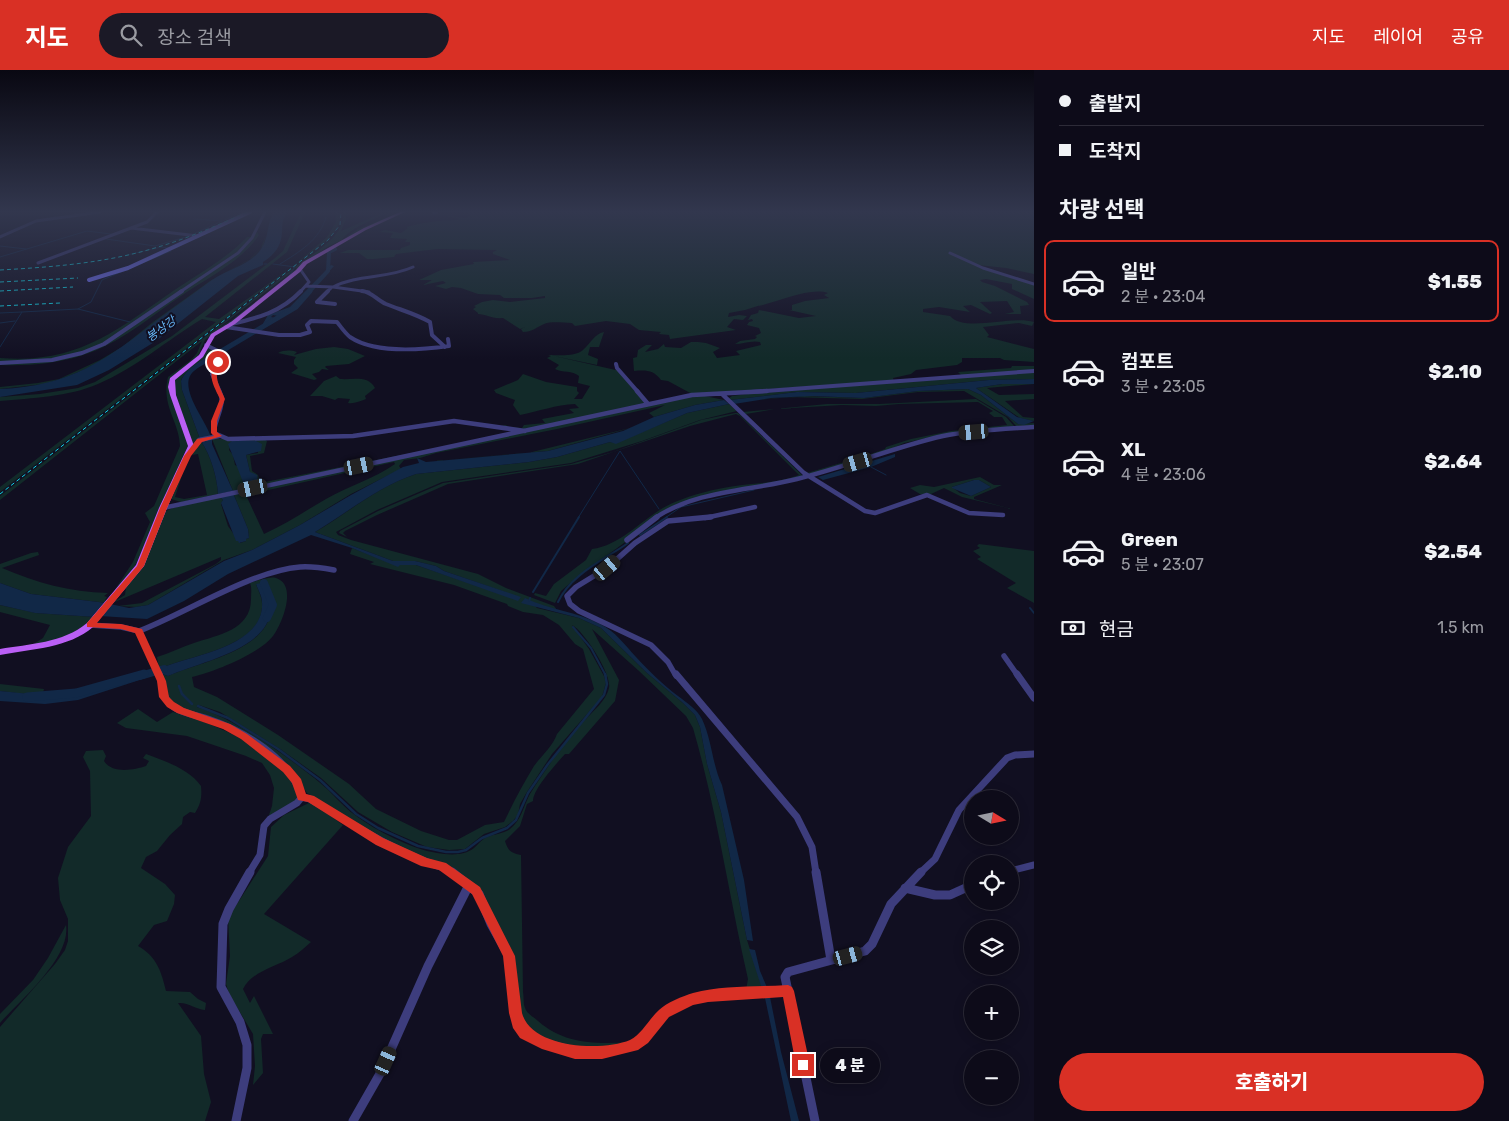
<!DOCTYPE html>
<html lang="ko">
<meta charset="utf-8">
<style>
:root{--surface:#0d0b19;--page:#1b1926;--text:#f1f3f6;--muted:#9a9ba2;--line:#2d2b38;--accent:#d93025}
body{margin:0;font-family:Rubik,"Noto Sans KR",sans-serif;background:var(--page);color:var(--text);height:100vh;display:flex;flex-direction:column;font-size:19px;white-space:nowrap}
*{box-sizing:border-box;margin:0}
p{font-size:16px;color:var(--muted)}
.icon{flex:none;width:28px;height:28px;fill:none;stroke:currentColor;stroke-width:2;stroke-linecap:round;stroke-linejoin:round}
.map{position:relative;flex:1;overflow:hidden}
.sheet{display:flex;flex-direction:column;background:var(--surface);width:475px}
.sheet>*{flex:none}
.hud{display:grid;align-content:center;height:110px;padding:0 25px;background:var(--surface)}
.needle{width:32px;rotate:100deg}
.controls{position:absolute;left:964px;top:720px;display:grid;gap:10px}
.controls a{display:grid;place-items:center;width:55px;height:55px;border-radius:50%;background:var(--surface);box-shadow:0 2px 12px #0003,0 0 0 1px var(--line);font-size:25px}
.end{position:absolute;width:22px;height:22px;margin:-11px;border:6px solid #d93025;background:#fff;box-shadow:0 0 0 2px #fff}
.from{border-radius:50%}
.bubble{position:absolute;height:35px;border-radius:18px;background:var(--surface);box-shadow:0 2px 12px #0003,0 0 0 1px var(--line);font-size:16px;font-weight:800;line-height:35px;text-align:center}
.car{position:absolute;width:15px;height:30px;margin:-15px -8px;border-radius:6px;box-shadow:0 0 4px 1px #0007;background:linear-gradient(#222 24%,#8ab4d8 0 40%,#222 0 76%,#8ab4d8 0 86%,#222 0)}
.hud b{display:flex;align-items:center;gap:18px;height:48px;font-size:19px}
.hud b+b{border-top:1px solid var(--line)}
.hud i{width:12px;height:12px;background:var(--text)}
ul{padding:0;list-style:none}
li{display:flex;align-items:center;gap:15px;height:82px;margin:0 10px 8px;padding:0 15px;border:2px solid transparent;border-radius:10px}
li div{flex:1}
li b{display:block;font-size:19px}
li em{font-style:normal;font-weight:800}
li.active{border-color:var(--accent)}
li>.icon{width:45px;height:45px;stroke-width:1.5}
h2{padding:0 25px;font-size:22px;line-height:60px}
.pay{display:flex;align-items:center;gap:12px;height:55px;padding:0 25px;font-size:19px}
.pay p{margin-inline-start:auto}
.primary-button{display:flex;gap:10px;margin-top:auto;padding:10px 25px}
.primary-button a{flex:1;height:58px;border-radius:30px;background:var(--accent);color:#fff;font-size:20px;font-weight:800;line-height:58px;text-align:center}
header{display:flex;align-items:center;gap:30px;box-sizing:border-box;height:70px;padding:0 25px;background:var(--accent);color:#fff}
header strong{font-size:24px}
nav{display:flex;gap:28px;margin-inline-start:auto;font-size:18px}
.search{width:350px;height:45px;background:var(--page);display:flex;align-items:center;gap:12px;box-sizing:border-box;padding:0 18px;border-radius:28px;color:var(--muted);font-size:19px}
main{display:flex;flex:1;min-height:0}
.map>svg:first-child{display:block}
.green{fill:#122a29;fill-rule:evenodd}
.water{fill:#112847}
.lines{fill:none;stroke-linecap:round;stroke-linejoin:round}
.stream-far2{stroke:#112847;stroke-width:1}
.stream-far1{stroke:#112847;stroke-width:2}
.stream{stroke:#112847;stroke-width:2.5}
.canal-far3{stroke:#112847;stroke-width:4}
.canal-far2{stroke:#112847;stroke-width:5}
.canal-far1{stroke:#112847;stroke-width:8}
.canal{stroke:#112847;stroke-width:9}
.street-far5{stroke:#3d3d7d;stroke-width:3}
.street-far4{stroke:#3d3d7d;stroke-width:4}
.street-far3{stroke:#3d3d7d;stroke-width:4.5}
.street-far2{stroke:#3d3d7d;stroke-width:5.5}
.street-far1{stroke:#3d3d7d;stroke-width:7}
.street{stroke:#3d3d7d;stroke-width:9}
.secondary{stroke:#6f6ef6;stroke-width:4}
.primary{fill:#ba5ff5;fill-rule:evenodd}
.rail{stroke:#0edaeb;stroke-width:1;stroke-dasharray:4 3;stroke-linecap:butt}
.route{fill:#d93025}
.labels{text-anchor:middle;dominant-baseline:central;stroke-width:4;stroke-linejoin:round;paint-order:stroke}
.far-water-label{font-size:12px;font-style:italic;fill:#66b6f6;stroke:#110f21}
</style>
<header>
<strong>지도</strong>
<div class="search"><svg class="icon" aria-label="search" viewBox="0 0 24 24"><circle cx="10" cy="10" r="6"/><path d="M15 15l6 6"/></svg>장소 검색</div>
<nav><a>지도</a><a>레이어</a><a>공유</a></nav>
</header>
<main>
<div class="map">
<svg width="1034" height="1051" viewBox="0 0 1034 1051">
<rect width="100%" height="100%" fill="#110f21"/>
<!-- green -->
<path class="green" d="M301,142H305L287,182L205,247L219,249L292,197L327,167L336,152L335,142H340C343,154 335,162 327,170L0,422V417L216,252L202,249C167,270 136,298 98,314C68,327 32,328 0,331V327L40,324L78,318L95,312L172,266L275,188L283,181Z
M342,142H345L346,149L341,161L380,144L391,142C377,147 347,160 342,170L358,159L401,142L327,177L232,252L211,265L205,270L198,286L170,309L188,375L136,494L121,516L114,521L133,492L150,452L145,443L154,436L180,376C179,351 161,336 168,307L191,290L197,283L202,271L0,430V426L295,197L293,201L217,259L232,250L288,206L296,199L295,197C311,184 348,166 342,142Z
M464,142H881L877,148L882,142H1034V204L1006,198L978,195L1034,214V229L1012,219V214L986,209L980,210L982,212L995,216L1027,232L1029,235L1020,236L1021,244H1005L1014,242L1007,231L980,232L992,243L990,244L971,235L963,236L970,242L939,237L923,239V242L950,246C965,263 1011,245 1034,252L1032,256L1019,253L983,257L989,265L987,267L1034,279V292L1004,290L1000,288H962V292L957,295L916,300L911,304L893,308L894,311L692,324L668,311L661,310C653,300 647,300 634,301L633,288L637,287L638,280L646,275H652L645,282L658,279L664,274L665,277L681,278L691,272H698L706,273L720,278L713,282L717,288L740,285L736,281L761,275L760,272C751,270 743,274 735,274L740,271L755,269L757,267L755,266L761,263L759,258L747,255L749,252L753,251L752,249L748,250L751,245L758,243L759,240L799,248L816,246L789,240H792V235L805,231L829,228L824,225L828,223C809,217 779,232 758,236L777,230L745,240L729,243L728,247L739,245L747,246L743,250L734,249L727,257L736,260L670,269L669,265L659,264L661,262L639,260L630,254L606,251L575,256L572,253C563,253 552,251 544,254C537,257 532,262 523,262L521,259L525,257L520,259L503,248C491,249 486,244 478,244V243L473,239L476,237L474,236L482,232L493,230L510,232L545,228V226L532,228H504L500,225L478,224L461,218L452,217L446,219L435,216L446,213L443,211L423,215L432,210H419L441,200L474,194L473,192L510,190L493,184V182L497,180L437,179L396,184L394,187L373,189H367L359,183H340L348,180H400L401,178L410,175V172H405L407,169L390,168L393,163L379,162L385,160L401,163L408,158L406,157C417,154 428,152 439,151C446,150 453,151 460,149L441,145L466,148L472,144Z
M257,162L259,165C241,192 207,208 181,226C150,247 119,274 83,285C56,294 28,296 0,295V293L51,291L101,276L241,181L250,172Z
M266,165L263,176L252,188L217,207L126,275L98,294L69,306L45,314L0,319V317L38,313L59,309L100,290L122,277L153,252L210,211L249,190L261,178Z
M247,167H252L241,179L108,271L83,282L54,289L0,292V288C77,294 114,262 173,221C198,204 226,189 247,167Z
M604,262L599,277H590L588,285L598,289L597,295L554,286L620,301L645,332L644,334L564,352H551L560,353L524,359L497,357L506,355L508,357L522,358L524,355L545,353L542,349L574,343L569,339L579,338L575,334C556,335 539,341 520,345L513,335L515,330L496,323L494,320L518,310L523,304L546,312L577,317V321L579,323L574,329H582L590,316L578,313L579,306C572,300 563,303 555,299L559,295L547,288L551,286L548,285C559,285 575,287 583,280C591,273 594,264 604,262Z
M334,277L348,279L365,286L349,294L326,296L325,297L329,300L322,299L319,302L312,304L317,309L314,310L291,303L298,298L294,294V290L296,287L278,283C284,280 290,280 297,282L294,285L316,279Z
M207,278L219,283C206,286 187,299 181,310L182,320L200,369L193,376L173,315C178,298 198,293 207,278Z
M1012,296H1034V301L962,306L958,302L1011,298Z
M1034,302V309L989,310L856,323L797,322L730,330L729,328L732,326L755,323Z
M336,306L340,309C353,310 368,305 375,318L365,326L366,329C360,331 354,334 348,333L350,329L338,328L335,330L322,326H310L324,311Z
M1002,314H1034L987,318L999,325L1034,324V329L1005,331L1023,347L1034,348V351L1020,348L976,318Z
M968,319L981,325L1018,354L1034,353V356H1016L1008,347L964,321L918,322L862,329L788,327L755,330L804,326L864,328L918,321Z
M692,326H705L724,330L695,335L654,347L649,343L665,335L557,359L436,383L420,388L404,390L399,396L401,399L351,424L300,455L252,480L224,490L148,535L136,537L118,536L142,533L216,494L221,490V487L110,534L125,525L126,517L142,498L162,446L166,441L173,438L219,426L223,430L221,434L228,456L240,473L246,471V469L249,468L248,459L233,423ZM394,392L395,394C374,409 348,416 326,429C305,441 286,454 264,464L246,425Z
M976,329L1006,347L1015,357L946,364L904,373L887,381L813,404L807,403L868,385L885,379L886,377L911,369L951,361L1007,355L1002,347H994L989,343L993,341L978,332L899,334L876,336L842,335L775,339L746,344L743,342L827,334H879Z
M729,334L737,341L700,350L642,371L571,393L442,412L377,440L336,462L338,465L351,470L478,504L506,518L554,536L557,540L533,533L537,538L579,548L601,558L647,603L683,633L695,645L700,657L707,694L721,742L747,870L762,917L746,920L748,909C729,826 717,741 693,658L686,646L639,601L592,559L619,610L615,631L569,684H565C557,693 533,719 533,731L527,734L520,756L505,771C508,781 511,783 521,785L523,922C524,927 523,933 525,938C527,944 534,947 538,951C565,975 598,974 631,972L588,980L548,971L527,961L521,952L511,885L506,872L499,862L488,840L451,798L444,794L426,790L381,770L307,723L299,711L245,665L182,639L166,627L162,604L168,606C199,592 269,581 271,538C271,529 271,523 266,516L256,514C258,520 262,527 262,533C265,578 188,585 159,599L157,587C170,583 182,577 194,573C218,565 251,560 251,529C251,523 252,518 250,513C257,511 269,506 276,508C298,515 282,554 273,566C259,584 214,602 192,607L194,617L217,627L278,665L349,714L376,739L421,761L449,770H457L485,755L504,752C513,733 523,714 534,696C542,685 553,676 557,664L594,619L583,579L575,574L559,555L543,545L523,542L508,536L507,534L454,515L370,494L374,492L350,484L352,478L391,493L416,495L504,525L505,522L444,501L436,496L415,491H393L315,462C350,442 376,417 416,404L529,392L557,387L610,372L616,373L687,343ZM572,555C584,561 612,604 609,618C606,631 593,641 584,651C574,662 564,674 555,686C547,698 538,711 530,724C523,737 522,749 510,759C503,764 493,764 485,768C480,771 478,775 474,778C464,786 449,785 437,783C412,779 376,761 355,745C342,736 332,722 319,712C289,687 233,648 197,637L199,635L220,642L280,679L321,708L358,742L392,762L427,777L449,780L465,779L484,764L505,757L513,751L518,745L520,734L527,722L552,684L602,627L606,613L604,606L589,579Z
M735,343H738L803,406L677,434L575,509L561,521L555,533L534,525L535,523L546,526L554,514L586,490L592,479C624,475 645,444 675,432C694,424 714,419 735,416C756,413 778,413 799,405L740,346L736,344L690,356L578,394L448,414L377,445L345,461L343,463L347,467L339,463L340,461L378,441L443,413L571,394L613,382L701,350Z
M634,357L548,381L431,391L528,383Z
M522,361L233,421L212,369H264L267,371L264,383L250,386L252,401L258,405L260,413ZM232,371H256L258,383L246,385L250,402L235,395L233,385L229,380Z
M201,371C211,386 217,407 218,424L181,432L171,429L183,402L175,427L184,429L207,425L198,384L192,385Z
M980,407L994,415H1002L974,427V429L1012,439L962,427L944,418L931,424H920L910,418L920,415L934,417ZM974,410H979L991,417L971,426L960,423L952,417Z
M979,474L1034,481V533L1007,518L1016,513L977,489L981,487L973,481L980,478L977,476Z
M38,482L39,485L2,498C37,513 69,522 108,523L104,526L107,527L105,530L107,533L31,524L0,513V494L31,483Z
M0,535L36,543L95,547L71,567L32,575L43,568L50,555L0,542Z
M0,614L44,619L42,626L0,621Z
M138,639L157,652L173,642C221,656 273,677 299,723L298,729L268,748L272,736L274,718L270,705L262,693L246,686L187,666L126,658L117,653Z
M103,680L106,686L104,691C112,704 134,700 146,696L149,691L143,688L146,684C165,691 189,699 201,716C202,727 201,734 195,743L190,742L183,747L182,754L170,765L157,781L146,787L141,798L165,814L175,825L174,834L167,851L154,855L138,876C157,887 161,901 166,921L190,922L198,929L206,933L205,940C195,939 188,932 178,933L201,966L204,1004L211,1032L205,1051H0V957L55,894L65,880L68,871V849L60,830L58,808L68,777L91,746L90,701L83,687L86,681Z
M311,732L343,755L264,844L311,872C305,877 299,883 292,887C276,897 252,901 243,919L250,933L254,926L273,964H263L261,969L263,1003L253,1015L255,996L253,964L229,924L226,914L230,886L228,848L268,786L271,757L284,745Z
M66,855C71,888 20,930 0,953V944L33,910L48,888Z"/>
<!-- water -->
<path class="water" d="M274,142H288C275,154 293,173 263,192V195L238,206L156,271L109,300L77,315L0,327V319C71,316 106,290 160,248C177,235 195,223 212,210C226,200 246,196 258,183C270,170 266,153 274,142Z
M331,195L334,196L294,240L283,247L273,245L271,247L280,249L262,259L257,258L261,257L268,245L290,237Z
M219,283C215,291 202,294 194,301C176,316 206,350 211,367L200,369L182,320L181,311C185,299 207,285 219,283Z
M1034,309V314H1002L976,318L1017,347L1034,351L1024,355L1018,354L981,325L968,319L918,321L864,328L812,326L771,328L734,334L730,330L797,322L856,323L989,310Z
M724,330L729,334L687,343L616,374L610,372L557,387L529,392L416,404C377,417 350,441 315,462L393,491H415L436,496L444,501L521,527L518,531L416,495H400L398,497L352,478L311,465L228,504L184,531L147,549L100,546L110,534L129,538L148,535L224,491L252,480L300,455L351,425L403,397L419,393L417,388L426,392L548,381L623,361L654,347L695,335Z
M212,369V374L233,421L218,424C217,407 211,386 201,371Z
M232,371H256L262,374L261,381L246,385L250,402L257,405L258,413L246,415L243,412L228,374Z
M895,384V387L871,397L823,410L818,407Z
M974,410H979L991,417L971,426L952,418V417Z
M233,423L248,459L249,468L246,469V471L239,473L238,471H236L221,433L223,430L219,426Z
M0,513L31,524L107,533L95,547L35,543L0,535Z
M261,513L263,516L267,518C291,576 203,590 168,606L162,604L159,599C188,585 265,578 262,532C262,526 258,520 256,514Z
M525,528C549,540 576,541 600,554C615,561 625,575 636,587C649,601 662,614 678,626C687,633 697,639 702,649C712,670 712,694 722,715L744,810L753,871L747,870L721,742L707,694L700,657L695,645L683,633L647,603L601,558L579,548L521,533Z
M154,601L155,605L78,630L45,634L0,631V621L61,627L88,621Z
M749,879L755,880L760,901L769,922L781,982L799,1051H791L765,928Z"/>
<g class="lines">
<!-- stream-far2 -->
<path class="stream-far2" d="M194,149L222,151
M193,164L243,142
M106,169L155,176L189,166
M0,176L26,179
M127,185L161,177L168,178
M0,187L87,161L111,164
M264,194H267
M273,194L295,197L289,206
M280,194C299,182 320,170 326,147
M78,239L91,232L102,210L171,181
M22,242L78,239L130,252
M0,243L22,242L0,277
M0,253L15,251
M871,397L886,405
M578,448L620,381L659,439
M665,448L681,437L754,420"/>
<!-- stream-far1 -->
<path class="stream-far1" d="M640,465L667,447
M533,522L579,447
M529,531L530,528
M558,532C571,504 604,490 628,473
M1030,538L1034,543
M573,557L591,578L606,606"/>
<!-- stream -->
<path class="stream" d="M179,616L182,624L192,634
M198,636L228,648L278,679L320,710L356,744L378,758L418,776L446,782H458L466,780L482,768L507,758L516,750L528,723L548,694L604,625L607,614L605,604"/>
<!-- canal-far3 -->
<path class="canal-far3" d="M309,222L328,201L329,182L335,179"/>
<!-- canal-far2 -->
<path class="canal-far2" d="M215,285L296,237L310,221"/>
<!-- canal-far1 -->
<path class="canal-far1" d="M264,513L273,535L267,548
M140,606L164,599"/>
<!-- canal -->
<path class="canal" d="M27,627L76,623L144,604"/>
<!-- street-far5 -->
<path class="street-far5" d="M434,143L437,142
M131,158L198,166
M0,167L36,151L100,142
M950,183L983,198L1034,214
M38,193L147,152L157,142
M300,199L309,212L300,222
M306,216L333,217L369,222
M333,217C358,204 387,209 413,197
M180,222L238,183L252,168L265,142
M327,222L332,217"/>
<!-- street-far4 -->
<path class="street-far4" d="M328,221L317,232L335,234
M362,221C372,222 377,230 386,234C401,240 416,244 430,252L432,265L445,277
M231,254C258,248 281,242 301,221
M226,257L279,265H300L310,262L307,255L311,251L337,252C341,257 345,263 350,267C375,284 420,280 449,276L448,269
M206,275L224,284L216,296L212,304L220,322
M0,293L52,290L82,283L104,274L182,221
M616,294L617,298L638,322
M751,322L1034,301"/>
<!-- street-far3 -->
<path class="street-far3" d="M219,321C227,333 214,350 214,363L228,369L353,366L454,351L525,361
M637,321L648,334
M723,325L804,403L865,441L875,443L927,425L969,443L1003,445
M187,386L199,370L219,366
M163,438L692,325L767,321
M655,448C697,420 750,421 797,409C847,397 894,377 943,366C973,360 1004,359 1034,357
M705,448L755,437"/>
<!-- street-far2 -->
<path class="street-far2" d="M627,470L657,447
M90,555L121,557L139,561L160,606
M139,561C186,543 251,501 300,497C311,496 323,498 334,500
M1004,586L1018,606
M676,606L668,592L651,575L579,541L570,534L567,526L576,517L607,498L635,473L668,451L711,447"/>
<!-- street-far1 -->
<path class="street-far1" d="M159,604C163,614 162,626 169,633C179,643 195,645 208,649C244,661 290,688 302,727L297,733L270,749L264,756L260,785L249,803
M676,604L797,747L812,777L816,803
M1017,604L1034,628
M302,727L310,729C357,757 397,783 449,800L453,803
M1010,801L1034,795
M920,803L935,789L959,740L1007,688L1015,685L1034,684"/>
<!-- street -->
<path class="street" d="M452,802L479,824L491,854L509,886L518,953L525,963L547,974L588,984L618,979L633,975L643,968L664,943L691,930L708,926L788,921
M816,802L831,890
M905,818L935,825H950L972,815
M236,1051L247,998V975L240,952L221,917L223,854L229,839L250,802
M353,1051L381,1002L428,896L469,815
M815,1051L785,907L788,902L865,881L872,874L891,834L921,802"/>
<!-- secondary -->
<path class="secondary" d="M89,210L128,198L250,142"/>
<!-- primary -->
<path class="primary" d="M400,142H405L366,160L307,194L300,202L235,254L215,266L203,287L175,310L176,325L194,376L167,438L144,496L93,557C69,578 31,579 0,585V579C29,574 63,573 87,553L136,495L159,438L188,376L170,325L168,317L170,308L199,285L211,264L231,252L296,200L303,192L364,158Z"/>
<!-- rail -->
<path class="rail" d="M0,200C53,197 107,193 158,177C189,168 218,155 247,142
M0,212L78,208
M0,221L73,217
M0,236L60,233
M0,424L328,170L340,155L341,142"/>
</g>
<!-- sky -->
<linearGradient id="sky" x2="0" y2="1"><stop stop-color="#090812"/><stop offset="0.49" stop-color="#32374e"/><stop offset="1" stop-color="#32374e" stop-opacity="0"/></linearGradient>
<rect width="1034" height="289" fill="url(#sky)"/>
<!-- route -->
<path class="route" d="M216,291L220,292C213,307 219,315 225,329L217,351V362L222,366L202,372L191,386L167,438L144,496L97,553L121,554L142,559L166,611L169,627L174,632L184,638L230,654L247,664L290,696L301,709L306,724L314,726L383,768L427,788L446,793L480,817L515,886L522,943C531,978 601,982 630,970C642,964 649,949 659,940C666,933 683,926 693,923C723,915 757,917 788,915L792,917L794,921L810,995L808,1000L803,1002L798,1000L796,995L783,927L708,932L693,935L669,947L648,973L638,980L602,989H575L542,979L520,968L513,958L509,943L503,886L472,824L439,800L421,796L376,775L308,732L298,730L292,713L283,702L241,669L223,659L177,643L167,637L159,627L157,611L135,563L121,559L87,557V553L137,496L160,438L184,386L197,369L214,366L211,363V351L220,329C213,314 207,306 216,291Z"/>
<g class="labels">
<!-- far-water labels -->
<g class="far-water-label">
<text transform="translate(161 259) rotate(-36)">봉상강</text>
</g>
</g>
</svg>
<div class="controls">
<a><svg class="needle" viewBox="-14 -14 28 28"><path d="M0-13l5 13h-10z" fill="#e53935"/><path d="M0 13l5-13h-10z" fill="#9a9ba2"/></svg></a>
<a><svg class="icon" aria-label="locate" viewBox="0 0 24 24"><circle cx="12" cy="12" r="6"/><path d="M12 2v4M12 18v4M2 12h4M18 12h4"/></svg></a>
<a><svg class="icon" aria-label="layers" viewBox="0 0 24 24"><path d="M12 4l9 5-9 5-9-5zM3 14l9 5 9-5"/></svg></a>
<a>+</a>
<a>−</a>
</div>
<i class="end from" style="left:218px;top:292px"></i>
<i class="end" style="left:803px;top:995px"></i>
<div class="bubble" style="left:820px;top:978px;width:60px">4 분</div>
<i class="car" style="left:974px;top:362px;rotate:265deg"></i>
<i class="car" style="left:858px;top:392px;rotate:254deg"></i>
<i class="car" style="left:359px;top:396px;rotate:78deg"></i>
<i class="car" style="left:253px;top:418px;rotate:258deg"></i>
<i class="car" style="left:607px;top:498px;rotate:50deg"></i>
<i class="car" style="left:848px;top:886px;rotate:75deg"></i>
<i class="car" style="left:386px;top:991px;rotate:24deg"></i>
</div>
<section class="sheet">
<div class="hud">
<b><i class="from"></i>출발지</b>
<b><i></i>도착지</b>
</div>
<h2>차량 선택</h2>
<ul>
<li class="active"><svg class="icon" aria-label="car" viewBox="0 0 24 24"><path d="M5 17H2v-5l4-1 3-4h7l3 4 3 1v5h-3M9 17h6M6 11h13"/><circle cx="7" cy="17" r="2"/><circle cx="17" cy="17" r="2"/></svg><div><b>일반</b><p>2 분 · 23:04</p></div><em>$1.55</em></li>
<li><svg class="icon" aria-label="car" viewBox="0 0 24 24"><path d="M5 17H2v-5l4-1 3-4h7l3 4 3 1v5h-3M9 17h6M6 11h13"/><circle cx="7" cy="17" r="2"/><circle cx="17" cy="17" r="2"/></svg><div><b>컴포트</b><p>3 분 · 23:05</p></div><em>$2.10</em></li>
<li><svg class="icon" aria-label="car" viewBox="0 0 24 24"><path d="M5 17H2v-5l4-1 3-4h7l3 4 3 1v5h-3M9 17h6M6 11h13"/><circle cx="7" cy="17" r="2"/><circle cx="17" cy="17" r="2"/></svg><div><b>XL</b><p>4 분 · 23:06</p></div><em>$2.64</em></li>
<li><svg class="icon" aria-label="car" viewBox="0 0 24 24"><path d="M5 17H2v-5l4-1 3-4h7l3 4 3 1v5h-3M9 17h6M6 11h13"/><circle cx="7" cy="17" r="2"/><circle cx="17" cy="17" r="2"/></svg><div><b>Green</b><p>5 분 · 23:07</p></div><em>$2.54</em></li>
</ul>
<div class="pay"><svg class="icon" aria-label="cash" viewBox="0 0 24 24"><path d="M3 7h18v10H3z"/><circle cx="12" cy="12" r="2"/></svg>현금<p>1.5 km</p></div>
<div class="primary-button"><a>호출하기</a></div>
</section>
</main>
